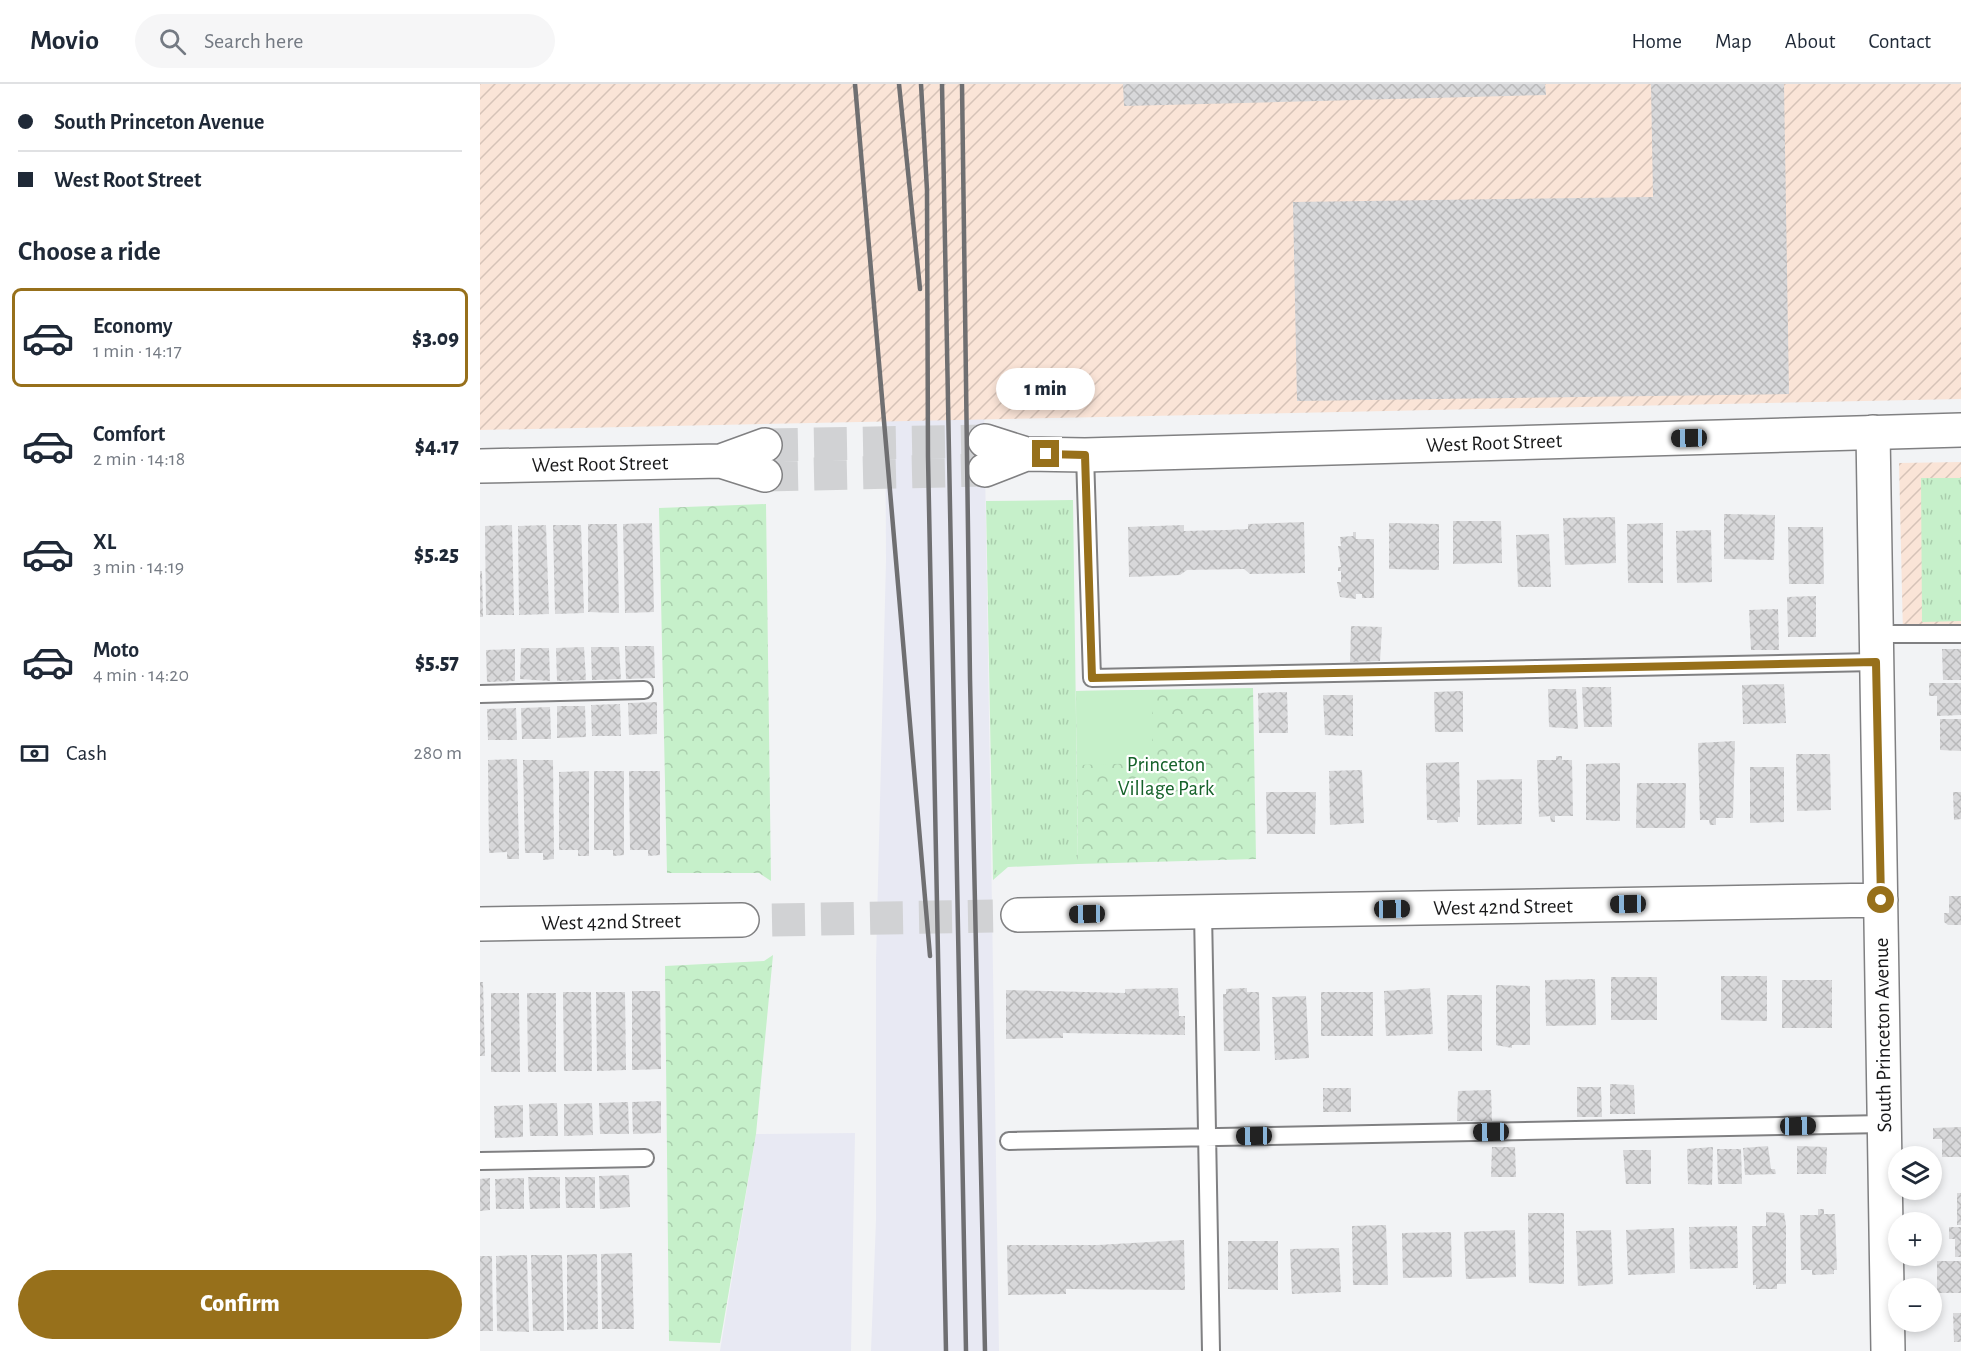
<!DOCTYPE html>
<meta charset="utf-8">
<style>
:root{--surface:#fff;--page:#f6f6f7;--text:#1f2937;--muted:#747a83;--line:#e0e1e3;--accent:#97701b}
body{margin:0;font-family:"Alegreya Sans",sans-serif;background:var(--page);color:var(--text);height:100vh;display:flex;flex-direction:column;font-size:22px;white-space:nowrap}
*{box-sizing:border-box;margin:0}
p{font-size:20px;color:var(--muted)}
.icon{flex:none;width:33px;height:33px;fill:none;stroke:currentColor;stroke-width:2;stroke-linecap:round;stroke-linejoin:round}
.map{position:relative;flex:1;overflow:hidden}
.panel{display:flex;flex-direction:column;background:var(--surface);width:480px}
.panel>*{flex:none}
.guide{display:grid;align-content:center;height:132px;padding:0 18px;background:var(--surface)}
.fabs{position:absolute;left:1408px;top:1062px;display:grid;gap:12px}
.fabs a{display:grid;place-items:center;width:54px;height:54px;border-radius:50%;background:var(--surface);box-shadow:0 3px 9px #0003;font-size:30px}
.end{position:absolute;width:27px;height:27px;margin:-14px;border:8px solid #97701b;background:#fff;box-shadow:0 0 0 3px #fff}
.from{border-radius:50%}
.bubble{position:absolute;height:42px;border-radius:21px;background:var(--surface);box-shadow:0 3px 9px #0003;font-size:20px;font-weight:800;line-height:42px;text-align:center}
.car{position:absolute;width:18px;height:36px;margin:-18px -9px;border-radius:8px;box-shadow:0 0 4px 2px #0007;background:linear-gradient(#222 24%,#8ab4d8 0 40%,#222 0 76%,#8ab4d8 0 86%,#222 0)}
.guide b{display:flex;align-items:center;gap:21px;height:57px;font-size:22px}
.guide b+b{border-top:2px solid var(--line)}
.guide i{width:15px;height:15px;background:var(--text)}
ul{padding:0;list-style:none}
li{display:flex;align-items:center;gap:18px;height:99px;margin:0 12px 9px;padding:0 6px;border:3px solid transparent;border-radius:9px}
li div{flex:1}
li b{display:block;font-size:22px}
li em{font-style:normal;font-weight:800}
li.current{border-color:var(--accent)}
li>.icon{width:54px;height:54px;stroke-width:1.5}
h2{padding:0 18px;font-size:27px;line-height:72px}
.pay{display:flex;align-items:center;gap:15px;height:66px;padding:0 18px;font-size:22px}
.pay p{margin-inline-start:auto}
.cta{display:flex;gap:12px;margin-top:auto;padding:12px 18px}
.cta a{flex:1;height:69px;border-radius:36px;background:var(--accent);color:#fff;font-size:24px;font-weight:800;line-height:69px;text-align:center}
header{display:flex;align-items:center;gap:36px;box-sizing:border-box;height:84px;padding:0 30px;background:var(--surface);border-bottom:2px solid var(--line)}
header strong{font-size:28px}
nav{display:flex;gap:33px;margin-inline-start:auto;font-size:21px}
.search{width:420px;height:54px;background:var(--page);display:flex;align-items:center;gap:15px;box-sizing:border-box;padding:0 21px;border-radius:33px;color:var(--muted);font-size:22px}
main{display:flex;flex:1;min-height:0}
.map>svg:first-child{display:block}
.built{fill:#e8e9f3}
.industrial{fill:url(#industrial-furrows)}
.grass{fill:url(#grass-tufts)}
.forest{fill:url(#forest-crowns)}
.pitch{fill:#c6f0ca}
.building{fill:url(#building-cross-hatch)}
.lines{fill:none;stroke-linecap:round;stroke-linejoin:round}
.street-tunnel{stroke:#d1d2d4;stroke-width:33;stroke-dasharray:33 16;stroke-linecap:butt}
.secondary-tunnel{stroke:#d1d2d4;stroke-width:33;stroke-dasharray:33 16;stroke-linecap:butt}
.lane-casing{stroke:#808082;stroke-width:20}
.street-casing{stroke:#808082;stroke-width:36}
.secondary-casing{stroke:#808082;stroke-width:36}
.lane{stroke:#fff;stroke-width:16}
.street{stroke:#fff;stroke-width:33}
.secondary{stroke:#fff;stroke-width:33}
.rail{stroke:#6f6f71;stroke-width:4.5}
.route{stroke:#97701b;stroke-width:8}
.labels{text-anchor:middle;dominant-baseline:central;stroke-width:4.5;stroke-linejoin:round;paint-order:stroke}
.street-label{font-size:21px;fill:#19191a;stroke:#fff}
.park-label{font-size:21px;fill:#16622a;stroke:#fff}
</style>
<header>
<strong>Movio</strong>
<div class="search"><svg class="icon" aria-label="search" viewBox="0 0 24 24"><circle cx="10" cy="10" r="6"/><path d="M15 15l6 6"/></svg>Search here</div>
<nav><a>Home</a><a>Map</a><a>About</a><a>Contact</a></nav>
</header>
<main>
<section class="panel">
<div class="guide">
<b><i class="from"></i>South Princeton Avenue</b>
<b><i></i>West Root Street</b>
</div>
<h2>Choose a ride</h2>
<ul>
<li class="current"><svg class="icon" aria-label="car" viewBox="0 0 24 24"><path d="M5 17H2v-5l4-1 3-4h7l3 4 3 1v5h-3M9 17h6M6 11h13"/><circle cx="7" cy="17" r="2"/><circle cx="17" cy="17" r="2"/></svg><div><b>Economy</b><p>1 min · 14:17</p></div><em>$3.09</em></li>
<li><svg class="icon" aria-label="car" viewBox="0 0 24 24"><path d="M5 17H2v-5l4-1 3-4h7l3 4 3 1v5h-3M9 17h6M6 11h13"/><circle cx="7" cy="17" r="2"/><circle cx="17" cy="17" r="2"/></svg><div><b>Comfort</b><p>2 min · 14:18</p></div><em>$4.17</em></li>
<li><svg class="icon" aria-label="car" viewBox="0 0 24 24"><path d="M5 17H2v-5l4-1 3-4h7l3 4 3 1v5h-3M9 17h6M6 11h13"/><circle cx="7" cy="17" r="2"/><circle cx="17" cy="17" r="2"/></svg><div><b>XL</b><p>3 min · 14:19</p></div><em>$5.25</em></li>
<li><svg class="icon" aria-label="car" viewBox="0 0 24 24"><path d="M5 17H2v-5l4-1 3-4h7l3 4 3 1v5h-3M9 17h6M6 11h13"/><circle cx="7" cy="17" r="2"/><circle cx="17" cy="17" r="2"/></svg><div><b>Moto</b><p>4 min · 14:20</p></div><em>$5.57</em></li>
</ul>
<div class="pay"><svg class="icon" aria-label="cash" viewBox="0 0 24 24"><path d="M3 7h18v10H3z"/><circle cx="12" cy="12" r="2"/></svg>Cash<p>280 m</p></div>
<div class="cta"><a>Confirm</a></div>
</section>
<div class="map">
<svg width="1481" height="1267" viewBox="0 0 1481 1267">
<defs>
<pattern id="industrial-furrows" width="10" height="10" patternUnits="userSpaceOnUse" patternTransform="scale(1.5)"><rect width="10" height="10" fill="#fae4d7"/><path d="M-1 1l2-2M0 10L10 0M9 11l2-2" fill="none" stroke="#d6c3b8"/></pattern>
<pattern id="grass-tufts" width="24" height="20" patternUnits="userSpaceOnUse" patternTransform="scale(1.5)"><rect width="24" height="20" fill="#c6f0ca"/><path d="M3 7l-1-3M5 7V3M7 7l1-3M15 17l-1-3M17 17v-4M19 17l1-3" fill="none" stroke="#aacdad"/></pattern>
<pattern id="forest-crowns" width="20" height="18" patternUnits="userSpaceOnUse" patternTransform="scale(1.5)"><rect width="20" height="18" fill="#c6f0ca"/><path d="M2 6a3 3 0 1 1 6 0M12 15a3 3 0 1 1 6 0" fill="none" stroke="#aacdad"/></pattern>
<pattern id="building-cross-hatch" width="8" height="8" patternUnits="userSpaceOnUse" patternTransform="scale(1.5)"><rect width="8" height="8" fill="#d8d8da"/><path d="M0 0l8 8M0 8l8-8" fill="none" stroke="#b9b9ba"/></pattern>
</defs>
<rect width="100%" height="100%" fill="#f2f3f5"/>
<!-- built -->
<path class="built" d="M499,0L519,1267H391L396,1136V877L406,477L405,244Z
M375,1049L371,1267H240L276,1050Z"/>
<!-- industrial -->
<path class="industrial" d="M0,0H1481V315L0,346Z
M1481,378V550H1423L1419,379Z"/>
<!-- grass -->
<path class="grass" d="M1441,394H1481V537L1442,538Z
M593,416L598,780L528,783L513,796L506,417Z"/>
<!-- forest -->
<path class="forest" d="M286,420L291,797L279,789H187L179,424Z
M773,604L776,775L598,780L596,607Z
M293,871L276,1050L240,1259L189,1257L185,882L284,877Z"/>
<!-- pitch -->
<path class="pitch" d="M672,606V679L597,681L596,607Z"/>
<!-- building -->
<path class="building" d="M643,0H1065L1066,11L644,22Z
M1171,0H1304L1309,310L817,317L813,118L1173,113Z
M1244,430L1295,431L1294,476L1244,475Z
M1135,433L1136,479L1085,481L1083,434Z
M973,437H1021L1022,479L973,480Z
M824,438L825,489L770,490L764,485L707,486L700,491L649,493L648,443L704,441V447L746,446L768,445V440Z
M172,439L174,528L145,529L143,440Z
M909,439L959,440V486L909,485Z
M1183,439V499H1148L1147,440Z
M108,440H137L139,529L108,528Z
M32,441L34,531H6L5,442Z
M66,441L69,530L39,531L38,442Z
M73,441H101L104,529L75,530Z
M1308,443H1343L1344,500H1309Z
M1231,446L1232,498L1197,499L1196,447Z
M873,448H876V455H894V514H882V510H876V515L860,513L857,498H861V487H858V483H861L858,462H861L860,453L873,452Z
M1069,450L1071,503H1038L1036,451Z
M0,487H2L3,533H0Z
M1336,512V553H1308L1307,513Z
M1298,525L1299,566H1271L1269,526Z
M871,542L902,543L900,577L870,578Z
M145,562H174L175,594L146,595Z
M104,563L106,596L77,597L76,564Z
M111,563H139L141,595L112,596Z
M41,564H69L70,597L40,595Z
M35,565V597L7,598L6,566Z
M1462,565H1481V596H1463Z
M1449,599H1481V631L1457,632V612H1449Z
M1304,600L1306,639L1263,640L1262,601Z
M1102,603H1131L1132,643H1104Z
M1068,605H1096L1098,645L1069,643Z
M983,607V648H955L954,608Z
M807,608L808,649H779L778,609Z
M843,611H873V652L845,651Z
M177,618V650L149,651L148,619Z
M140,620L141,652H112L111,621Z
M77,622H105L106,653L77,654Z
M70,623L71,655H42L41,624Z
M36,624L37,656H8L7,625Z
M1460,635H1481V667L1460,666Z
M1255,657L1253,734H1236V741H1230L1229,736H1220L1218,659Z
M1316,670H1350L1351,726L1317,727Z
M1076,672H1082V676H1092L1093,732H1075V738H1071L1070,732L1059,733L1057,676H1076Z
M37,675L39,775H27V768L9,769L8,676Z
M43,676H73L74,775L63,776V769H45Z
M979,678L980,733H978V738L957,739V736H947L946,679Z
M1140,679V737L1106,736V680Z
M1270,683H1304V738L1270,739Z
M882,686L884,739L850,741L849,687Z
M109,687V772H98V766H79V688Z
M114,687H144V771L133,772V766H114Z
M149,687H180V771L168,772V766H150Z
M1042,695V740L997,741V696Z
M1157,699H1206L1205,744H1156Z
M786,708H836L835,750H787Z
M1473,708H1481V735L1474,736Z
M1469,812H1481V841H1468L1464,838V829H1469Z
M1241,892H1287V937L1241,936Z
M1131,893H1177V936H1131Z
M1115,895L1116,941L1066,942L1065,896Z
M1302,896H1352V944H1302Z
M0,898H3L5,972H0Z
M1016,901L1050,902V961H1032V964L1016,961Z
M698,904L699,932H705V951L583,949V954L526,955V906L645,909V905Z
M767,904V908H779L780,967H744L743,910H746V905Z
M950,904L953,950L906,952L904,907Z
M152,907H180L181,985L152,986Z
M83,908H111L112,987H84Z
M116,908H145L146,986L117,987Z
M841,908H893V952H841Z
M11,909H39L40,988H11Z
M47,909H76V988H48Z
M967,911H1002V967H968Z
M826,912L829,974L795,976L792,913Z
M1130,1000L1154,1001L1155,1030H1130Z
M1097,1003H1121L1122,1033H1097Z
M843,1004H871V1028H843Z
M1011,1006L1012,1037H977L978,1007Z
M181,1017V1049L153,1050L152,1018Z
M148,1018L149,1050H120L119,1019Z
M77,1019L78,1052H50L49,1020Z
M112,1019L113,1051L84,1052V1020Z
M43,1021V1053L15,1054L14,1022Z
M1481,1043V1073H1462V1055H1453V1044Z
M1288,1062L1291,1085H1295L1296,1090L1265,1091L1263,1064Z
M1317,1062L1347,1063L1346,1090H1317Z
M1012,1063H1035L1036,1093H1011Z
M1233,1063L1232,1101L1208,1100L1207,1065Z
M1237,1065H1261L1262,1100H1238Z
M1143,1066H1171V1100H1146Z
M149,1091L150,1123L120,1125L119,1092Z
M48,1093H80V1124L50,1125Z
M85,1093H115V1124H86Z
M10,1094V1126L0,1127V1095Z
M44,1094V1125H16L15,1095Z
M1477,1109H1481V1141H1477Z
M1338,1125H1344V1130H1355L1357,1186H1354V1190L1332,1191V1186H1321L1320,1131H1338Z
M1286,1128L1304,1129L1306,1142V1200H1297V1205H1276V1201H1273L1272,1142H1286Z
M1048,1129H1084V1200L1049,1199Z
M906,1141L908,1201H873L872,1142Z
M1257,1142L1258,1184L1210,1185L1209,1143Z
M1469,1143H1481V1173H1475V1155H1469Z
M1194,1144L1195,1189L1148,1191L1146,1146Z
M1035,1146L1036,1193L986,1195L984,1148Z
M1131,1146L1133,1200L1098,1202L1096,1147Z
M971,1148L972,1193L923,1194L922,1149Z
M704,1156L705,1206L586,1205V1210L528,1211L527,1161H618Z
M748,1157H798V1206L748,1205Z
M859,1164L861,1208L812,1210L810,1165Z
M152,1169L154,1245H122L121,1170Z
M117,1170L118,1245L87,1246V1171Z
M47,1171L49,1248L17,1247L16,1172Z
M51,1171H82L84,1247H53Z
M0,1172H12L13,1247H0Z
M1457,1177H1481V1209H1457Z
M1473,1229H1481V1258H1474Z"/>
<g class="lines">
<!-- street-tunnel -->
<path class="street-tunnel" d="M292,836L513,832"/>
<!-- secondary-tunnel -->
<path class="secondary-tunnel" d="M285,361L505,357
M285,391L505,386"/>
<!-- lane casing -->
<g class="lane-casing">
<path id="lane" d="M605,371L612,594L1396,578
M1396,550H1481
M0,610L164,606
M723,828L731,1267
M529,1057L1404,1040
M0,1077L165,1074"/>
</g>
<!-- street casing -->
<g class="street-casing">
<path id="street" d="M1393,348L1408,1267
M538,831L1401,816
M0,840L262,836"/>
</g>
<!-- secondary casing -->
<g class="secondary-casing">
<path id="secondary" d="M505,357L546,370L605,371L1481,346
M241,377L285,361
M0,382L241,377L285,391
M505,386L546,370"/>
</g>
<!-- lane -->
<use href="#lane" class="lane"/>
<!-- street -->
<use href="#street" class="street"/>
<!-- secondary -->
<use href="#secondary" class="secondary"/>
<!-- rail -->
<path class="rail" d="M375,0L450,872
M419,0L440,205
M441,0L447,106L448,373L466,1267
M462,0L486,1267
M482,0L490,595L505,1267"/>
</g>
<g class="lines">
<!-- route -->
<path class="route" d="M566,370L605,371L612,594L1396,578L1401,816"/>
</g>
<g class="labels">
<!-- street labels -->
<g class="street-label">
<text transform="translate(1014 359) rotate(-2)">West Root Street</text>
<text transform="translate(120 380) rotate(-1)">West Root Street</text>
<text transform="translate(1023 823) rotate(-1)">West 42nd Street</text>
<text transform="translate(131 838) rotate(-1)">West 42nd Street</text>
<text transform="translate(1403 951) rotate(-91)">South Princeton Avenue</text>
</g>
<!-- park labels -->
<g class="park-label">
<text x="686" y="680">Princeton<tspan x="686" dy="24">Village Park</tspan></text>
</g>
</g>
</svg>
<div class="fabs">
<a><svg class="icon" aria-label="layers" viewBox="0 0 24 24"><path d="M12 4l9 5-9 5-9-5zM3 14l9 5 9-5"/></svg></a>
<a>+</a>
<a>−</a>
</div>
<i class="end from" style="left:1401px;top:816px"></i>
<i class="end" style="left:566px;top:370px"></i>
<div class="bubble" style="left:516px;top:284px;width:99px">1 min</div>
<i class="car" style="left:1209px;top:354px;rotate:269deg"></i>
<i class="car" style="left:1148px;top:820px;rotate:269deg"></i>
<i class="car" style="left:912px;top:825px;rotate:89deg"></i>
<i class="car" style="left:607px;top:830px;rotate:269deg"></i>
<i class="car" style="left:1318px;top:1042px;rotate:89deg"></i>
<i class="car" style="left:1011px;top:1048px;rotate:269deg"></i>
<i class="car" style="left:774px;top:1052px;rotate:269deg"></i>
</div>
</main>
